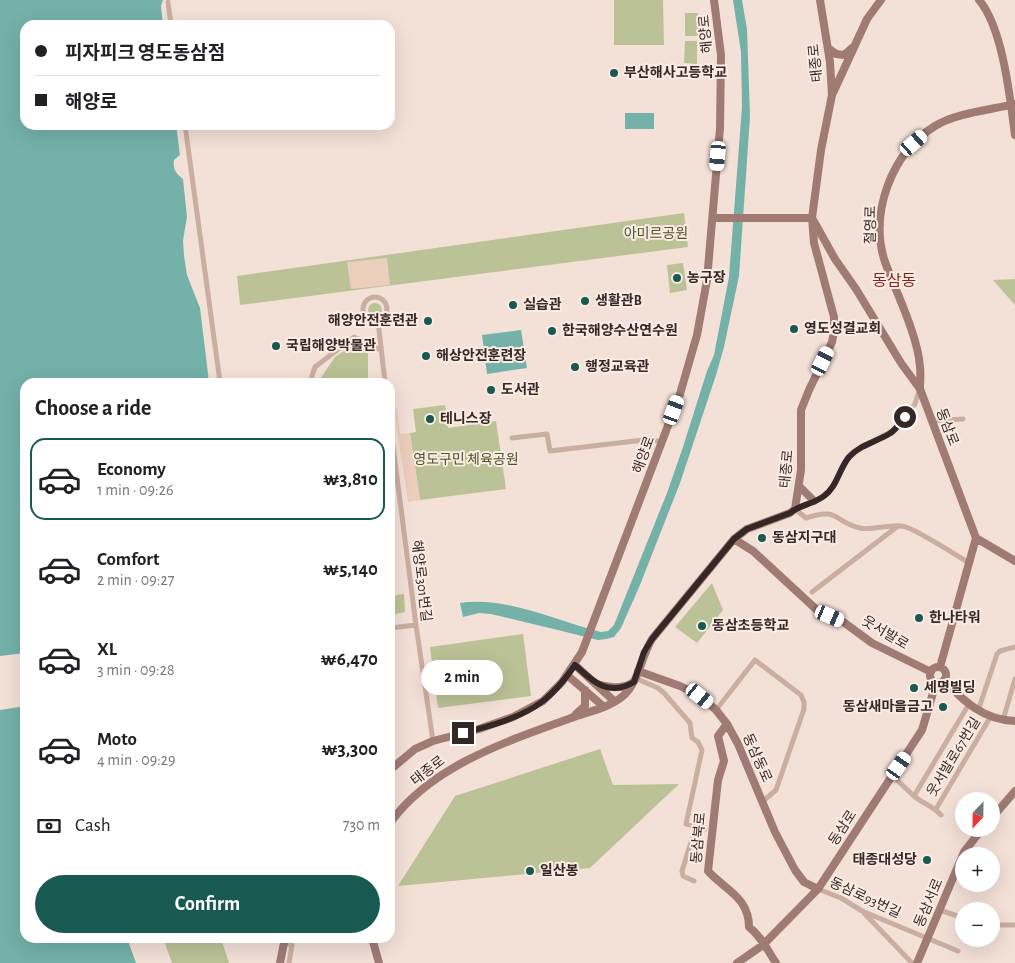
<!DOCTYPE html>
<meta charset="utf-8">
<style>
:root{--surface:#fff;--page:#f6f6f6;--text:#202124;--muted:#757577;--line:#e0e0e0;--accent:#185952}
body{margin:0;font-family:"Alegreya Sans","Noto Sans KR",sans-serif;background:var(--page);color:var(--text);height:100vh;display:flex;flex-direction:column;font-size:19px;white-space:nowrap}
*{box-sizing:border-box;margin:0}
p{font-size:16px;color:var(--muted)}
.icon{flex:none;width:28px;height:28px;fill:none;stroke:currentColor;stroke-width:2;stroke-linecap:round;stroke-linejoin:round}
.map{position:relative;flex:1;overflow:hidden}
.side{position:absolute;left:20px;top:378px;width:375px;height:565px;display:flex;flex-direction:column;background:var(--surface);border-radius:15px;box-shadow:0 5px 20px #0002}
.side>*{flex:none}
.banner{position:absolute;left:20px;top:20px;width:375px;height:110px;border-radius:15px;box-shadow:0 5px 20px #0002;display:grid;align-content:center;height:110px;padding:0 15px;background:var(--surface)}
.needle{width:32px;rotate:202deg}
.fabs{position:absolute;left:955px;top:792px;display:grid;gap:10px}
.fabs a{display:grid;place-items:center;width:45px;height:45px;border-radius:50%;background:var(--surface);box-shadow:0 5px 20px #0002;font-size:25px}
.end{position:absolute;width:22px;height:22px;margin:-11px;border:6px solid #352725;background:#fff;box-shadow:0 0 0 2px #fff}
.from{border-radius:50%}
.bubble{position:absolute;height:35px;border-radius:18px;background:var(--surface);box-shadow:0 5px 20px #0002;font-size:16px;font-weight:700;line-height:35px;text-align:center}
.car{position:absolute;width:15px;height:30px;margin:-15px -8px;border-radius:6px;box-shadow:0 0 4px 1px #0007;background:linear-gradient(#fff 24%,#345 0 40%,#fff 0 76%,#345 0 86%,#fff 0)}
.banner b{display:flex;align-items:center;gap:18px;height:48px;font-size:19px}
.banner b+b{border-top:1px solid var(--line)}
.banner i{width:12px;height:12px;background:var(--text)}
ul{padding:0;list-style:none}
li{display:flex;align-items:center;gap:15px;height:82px;margin:0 10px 8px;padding:0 5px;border:2px solid transparent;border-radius:15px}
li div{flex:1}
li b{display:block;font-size:19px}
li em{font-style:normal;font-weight:700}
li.current{border-color:var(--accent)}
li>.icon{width:45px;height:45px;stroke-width:1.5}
h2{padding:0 15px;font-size:22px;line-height:60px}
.pay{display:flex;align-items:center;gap:12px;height:55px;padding:0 15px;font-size:19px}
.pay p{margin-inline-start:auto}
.button{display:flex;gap:10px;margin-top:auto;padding:10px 15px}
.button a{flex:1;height:58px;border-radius:30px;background:var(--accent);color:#fff;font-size:20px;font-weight:700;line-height:58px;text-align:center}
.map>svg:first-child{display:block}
.green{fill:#bbc296}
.plaza{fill:#eccebc}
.water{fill:#74b1a9}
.pier{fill:#f3e0d7}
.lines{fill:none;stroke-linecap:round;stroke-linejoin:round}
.street{stroke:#cbaea2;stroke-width:5}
.secondary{stroke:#9f7b74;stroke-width:8}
.route{stroke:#352725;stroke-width:6}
.poi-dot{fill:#185952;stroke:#faebe3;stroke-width:2}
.labels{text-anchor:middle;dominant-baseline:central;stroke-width:4;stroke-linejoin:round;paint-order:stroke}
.street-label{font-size:14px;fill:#352725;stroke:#faebe3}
.poi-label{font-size:14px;font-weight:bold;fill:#352725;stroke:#faebe3;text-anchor:start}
.park-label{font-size:14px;fill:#4c5527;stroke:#faebe3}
.quarter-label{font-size:16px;fill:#8a1f19;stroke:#faebe3}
</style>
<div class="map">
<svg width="1015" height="963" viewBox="0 0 1015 963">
<rect width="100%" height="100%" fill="#f3e0d7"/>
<!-- green -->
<path class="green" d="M614,0H663L664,45H614Z
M685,13H698V36H685Z
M685,41H697V64L684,63Z
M684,213L688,247L240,305L237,276Z
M683,263L687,290L670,293L667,265Z
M1015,279V305L993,280Z
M368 310a7 7 0 1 1 14 0a7 7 0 1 1-14 0Z
M360,340L368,347V382H318L335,357Z
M445,405L448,428L496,421L506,489L420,500L410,433L416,432L413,409Z
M712,583L723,610L697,643L675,627Z
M404,594L405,612L390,615V596Z
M523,634L531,696L438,708L430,647Z
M600,749L613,785L679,784L590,868L398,886L455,796Z
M163,938H221L229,963H172Z"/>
<!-- plaza -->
<path class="plaza" d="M387,258L390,285L351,289L347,262Z
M397,408L400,434L410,433L420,500L408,502L394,410Z"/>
<!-- water -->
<path class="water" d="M0,0H163L161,6L163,25H25V125H176L180,155L174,160C173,169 175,173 183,179L187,217L183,240L184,256L187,275L200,308L209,382H25V938H127L136,963H0Z
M733,0H742L747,29L750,117L739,276L724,347L717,372L680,483L640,585L621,628L614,637L606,639L598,640L570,633L491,614L479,613L463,617L460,603C508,596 555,621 601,632L608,631L614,625L667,493L683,447L707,371L714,355L729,277L742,107L741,52Z
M625,113H654V129H625Z
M521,330L527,368L487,374L482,335Z"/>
<!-- pier -->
<path class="pier" d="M25,653V706L0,710V656Z"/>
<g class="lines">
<!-- street -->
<path class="street" d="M168,2L171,25
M185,125L220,382
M363 309a12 12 0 1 1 24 0a12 12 0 1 1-24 0Z
M378,321L385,382
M310,382L315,367L354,337L381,350
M932,421L963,419
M390,423L416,625L433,741
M512,438L547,434L550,451L652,439L662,443
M795,509L806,518C840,507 832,521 860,528C870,531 889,524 902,526C913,527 956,555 969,563
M795,509L823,497L832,488L847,459L854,452L894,430L915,404L919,391
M812,592L898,526
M390,628L416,625
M635,678L658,688L664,693L690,723L692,738L698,742L702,750L686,824L705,829
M716,710L755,660L801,695L804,702V709L776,790L762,802
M978,711L997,654L1000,651L1015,647
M1003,720L1015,679
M892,776C900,782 906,789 914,796C922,803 933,806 941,815
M914,796L969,704
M936,809L991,716
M694,881L683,876L682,871L696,826
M818,889L841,898L862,911L958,951
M939,910L964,918
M864,913L912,963
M991,925H1015
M285,943L292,945L289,963"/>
<!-- secondary -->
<path class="secondary" d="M979,0C1003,28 1010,98 1015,135
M828,48L836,54L844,55L852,48
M833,93L867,19L881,0
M713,218H812L835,259L856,289L901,363L920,389L976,538L940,667
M920,389C920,382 921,374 920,367C918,336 896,292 885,262C869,214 891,153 935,126C956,113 990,110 1015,104
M799,486L814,501
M976,538L1015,561
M734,539L753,551L818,611L842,621L872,643L931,672
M575,665L614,701
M930 675a8 8 0 1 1 16 0a8 8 0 1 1-16 0Z
M638,671L680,686L700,696L716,710L727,724L738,744L775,832L795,870L804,882L818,889
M567,675L603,706
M944,680C964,702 984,720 1015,721
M596,684C609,687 620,690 632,683
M576,714L585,706V690
M727,724L718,736L724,761L718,780L708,871C725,890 749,897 749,927C761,936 768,951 776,963
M390,770L415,749L433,741L479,729L513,717L543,701L562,682L582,652L680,394L697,335L707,280L720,128L721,55L714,0
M991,819L1015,791
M390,823C432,765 506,742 571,718C587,712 609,708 623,696C639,682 641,657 652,639L734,539L747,529L790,513L795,509L801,470V410L809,390L832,342L834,332V317L814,243L812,218L821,150L832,95L830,62L820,0
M372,938L379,963
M280,963L285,938
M737,963L763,945L818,889L922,730L936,683
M917,963L964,852L982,829"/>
</g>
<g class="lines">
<!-- route -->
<path class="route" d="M463,733C490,726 521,718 543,701C556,691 566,678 575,665C593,682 609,697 634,682L644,652L652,639L734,539L747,529L790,513C799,505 814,504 824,496C837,487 839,469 849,457C860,445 875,442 889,434C896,430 900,423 905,417"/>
</g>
<!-- markers -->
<g class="poi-dot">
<circle cx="614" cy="73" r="5"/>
<circle cx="677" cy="278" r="5"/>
<circle cx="585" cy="301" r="5"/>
<circle cx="513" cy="305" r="5"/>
<circle cx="428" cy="321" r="5"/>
<circle cx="794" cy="329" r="5"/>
<circle cx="552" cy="331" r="5"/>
<circle cx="276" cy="346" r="5"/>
<circle cx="426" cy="356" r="5"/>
<circle cx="575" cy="367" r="5"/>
<circle cx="491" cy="390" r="5"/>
<circle cx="430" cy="419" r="5"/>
<circle cx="762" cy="538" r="5"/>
<circle cx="919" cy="618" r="5"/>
<circle cx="702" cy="626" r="5"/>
<circle cx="914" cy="688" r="5"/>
<circle cx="943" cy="707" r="5"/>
<circle cx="927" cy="860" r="5"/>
<circle cx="530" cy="871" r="5"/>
</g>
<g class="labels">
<!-- street labels -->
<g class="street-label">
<text transform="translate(706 34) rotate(-95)">해양로</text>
<text transform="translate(816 63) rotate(-96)">태종로</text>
<text transform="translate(871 225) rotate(-89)">절영로</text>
<text transform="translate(947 427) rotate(69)">동삼로</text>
<text transform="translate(644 455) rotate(-70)">해양로</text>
<text transform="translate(787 469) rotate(-85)">태종로</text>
<text transform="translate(421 581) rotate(83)">해양로301번길</text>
<text transform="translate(885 633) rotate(31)">웃서발로</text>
<text transform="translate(954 757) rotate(-59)">웃서발로67번길</text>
<text transform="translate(757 758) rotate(66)">동삼동로</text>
<text transform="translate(428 771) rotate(-38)">태종로</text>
<text transform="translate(843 828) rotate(-57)">동삼로</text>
<text transform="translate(699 838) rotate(-85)">동삼북로</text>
<text transform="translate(865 898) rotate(25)">동삼로93번길</text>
<text transform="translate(929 903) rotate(-67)">동삼서로</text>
</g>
<!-- poi labels -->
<g class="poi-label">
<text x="624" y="73">부산해사고등학교</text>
<text x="687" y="278">농구장</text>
<text x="595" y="301">생활관B</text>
<text x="523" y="305">실습관</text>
<text x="418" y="321" text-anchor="end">해양안전훈련관</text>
<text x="804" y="329">영도성결교회</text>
<text x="562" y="331">한국해양수산연수원</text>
<text x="286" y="346">국립해양박물관</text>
<text x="436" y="356">해상안전훈련장</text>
<text x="585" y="367">행정교육관</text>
<text x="501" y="390">도서관</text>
<text x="440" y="419">테니스장</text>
<text x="772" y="538">동삼지구대</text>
<text x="929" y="618">한나타워</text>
<text x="712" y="626">동삼초등학교</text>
<text x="924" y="688">세명빌딩</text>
<text x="933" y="707" text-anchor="end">동삼새마을금고</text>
<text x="917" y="860" text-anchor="end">태종대성당</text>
<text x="540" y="871">일산봉</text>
</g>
<!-- park labels -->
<g class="park-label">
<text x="656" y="234">아미르공원</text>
<text x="466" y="460">영도구민 체육공원</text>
</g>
<!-- quarter labels -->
<g class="quarter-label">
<text x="894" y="281">동삼동</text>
</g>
</g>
</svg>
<div class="fabs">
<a><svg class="needle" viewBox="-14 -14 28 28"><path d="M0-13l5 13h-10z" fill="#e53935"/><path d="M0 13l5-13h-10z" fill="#757577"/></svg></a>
<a>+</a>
<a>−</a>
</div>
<i class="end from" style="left:905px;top:417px"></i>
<i class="end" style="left:463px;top:733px"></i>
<div class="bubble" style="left:421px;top:660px;width:82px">2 min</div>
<i class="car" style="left:914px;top:143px;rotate:49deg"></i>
<i class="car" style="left:718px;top:156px;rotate:185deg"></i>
<i class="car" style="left:823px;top:361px;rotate:26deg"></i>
<i class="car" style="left:674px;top:410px;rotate:20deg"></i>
<i class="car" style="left:830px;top:616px;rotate:113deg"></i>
<i class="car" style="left:700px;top:696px;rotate:129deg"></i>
<i class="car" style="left:899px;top:766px;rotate:35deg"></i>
<div class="banner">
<b><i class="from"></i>피자피크 영도동삼점</b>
<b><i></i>해양로</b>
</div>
<section class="side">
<h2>Choose a ride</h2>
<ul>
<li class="current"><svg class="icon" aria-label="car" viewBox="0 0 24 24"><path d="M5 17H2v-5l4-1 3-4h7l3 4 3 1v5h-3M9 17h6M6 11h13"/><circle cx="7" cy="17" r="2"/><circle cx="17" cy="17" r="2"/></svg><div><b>Economy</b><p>1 min · 09:26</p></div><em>₩3,810</em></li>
<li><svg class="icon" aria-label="car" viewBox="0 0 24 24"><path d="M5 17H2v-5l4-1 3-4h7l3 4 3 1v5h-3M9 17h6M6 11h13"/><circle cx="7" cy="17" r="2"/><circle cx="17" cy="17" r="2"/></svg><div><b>Comfort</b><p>2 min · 09:27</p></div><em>₩5,140</em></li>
<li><svg class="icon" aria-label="car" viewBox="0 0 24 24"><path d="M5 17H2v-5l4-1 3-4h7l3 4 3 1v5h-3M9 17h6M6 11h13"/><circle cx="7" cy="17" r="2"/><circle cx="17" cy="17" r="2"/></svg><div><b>XL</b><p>3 min · 09:28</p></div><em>₩6,470</em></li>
<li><svg class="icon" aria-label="car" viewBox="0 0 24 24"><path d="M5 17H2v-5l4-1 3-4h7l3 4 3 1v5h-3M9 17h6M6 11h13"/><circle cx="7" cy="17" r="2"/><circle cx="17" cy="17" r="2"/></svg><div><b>Moto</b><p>4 min · 09:29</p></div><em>₩3,300</em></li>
</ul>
<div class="pay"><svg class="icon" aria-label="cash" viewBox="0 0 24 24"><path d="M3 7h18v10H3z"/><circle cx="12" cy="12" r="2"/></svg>Cash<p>730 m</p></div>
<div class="button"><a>Confirm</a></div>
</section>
</div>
